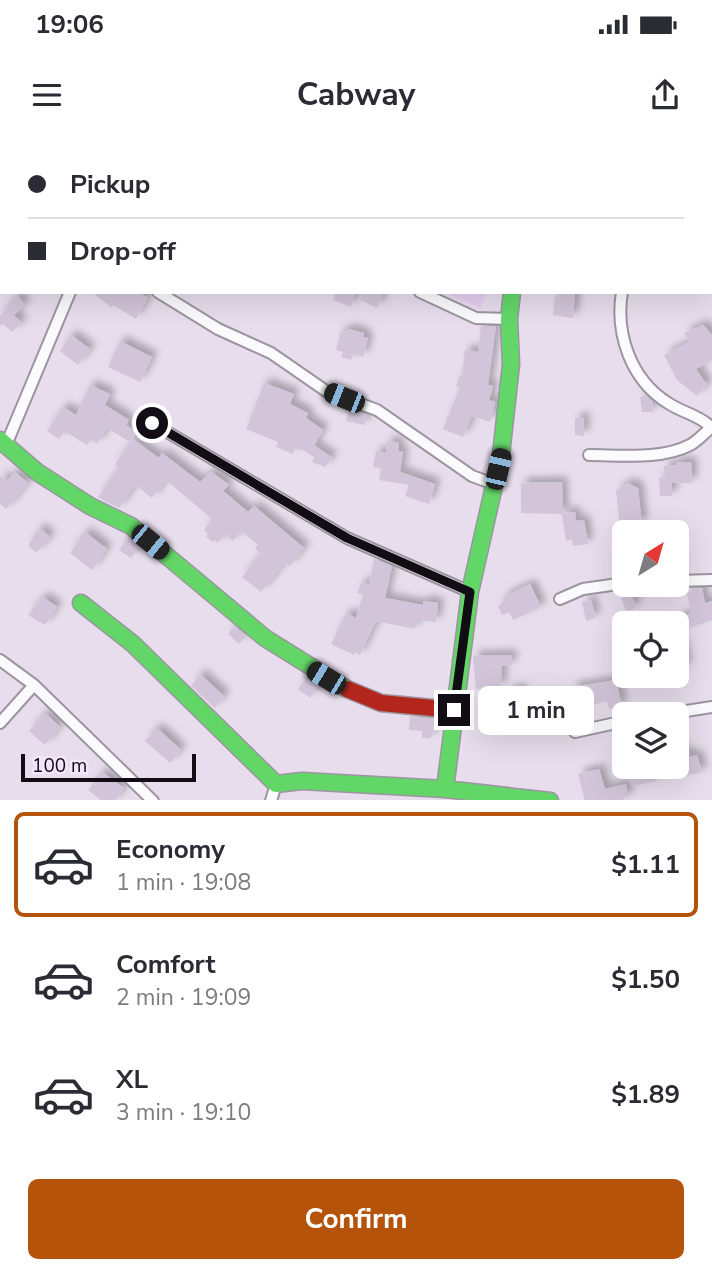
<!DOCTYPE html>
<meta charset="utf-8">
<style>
:root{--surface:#fff;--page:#f7f7f7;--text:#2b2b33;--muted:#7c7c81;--line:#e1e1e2;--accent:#b45309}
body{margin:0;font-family:"Nunito Sans",sans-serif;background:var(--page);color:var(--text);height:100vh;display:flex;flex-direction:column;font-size:26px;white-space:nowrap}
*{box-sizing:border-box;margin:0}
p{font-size:23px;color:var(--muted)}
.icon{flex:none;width:38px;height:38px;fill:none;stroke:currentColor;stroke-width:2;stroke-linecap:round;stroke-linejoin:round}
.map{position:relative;height:660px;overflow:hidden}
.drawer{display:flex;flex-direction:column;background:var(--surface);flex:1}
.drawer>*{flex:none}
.top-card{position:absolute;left:0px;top:0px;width:712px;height:154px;box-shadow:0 7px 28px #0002;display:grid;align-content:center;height:154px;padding:0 28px;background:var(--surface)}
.needle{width:46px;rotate:37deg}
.buttons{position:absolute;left:612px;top:380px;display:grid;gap:14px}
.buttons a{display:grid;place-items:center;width:77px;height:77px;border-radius:10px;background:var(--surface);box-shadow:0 7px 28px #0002;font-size:35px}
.scale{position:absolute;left:21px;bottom:18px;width:175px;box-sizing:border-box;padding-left:7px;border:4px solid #120c15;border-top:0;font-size:19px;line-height:24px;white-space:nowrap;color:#120c15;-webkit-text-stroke:5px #f3e5fc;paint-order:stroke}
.end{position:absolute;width:32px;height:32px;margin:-16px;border:9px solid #120c15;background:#fff;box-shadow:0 0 0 4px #fff}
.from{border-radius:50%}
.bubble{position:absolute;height:49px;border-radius:10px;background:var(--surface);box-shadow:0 7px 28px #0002;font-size:23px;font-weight:700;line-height:49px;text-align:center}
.car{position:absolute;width:21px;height:42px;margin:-21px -10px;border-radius:9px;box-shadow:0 0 5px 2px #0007;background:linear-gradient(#222 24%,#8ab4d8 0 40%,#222 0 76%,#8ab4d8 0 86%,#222 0)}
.top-card b{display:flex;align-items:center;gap:24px;height:66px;font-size:26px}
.top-card b+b{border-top:2px solid var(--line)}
.top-card i{width:18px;height:18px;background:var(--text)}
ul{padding:12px 0 0;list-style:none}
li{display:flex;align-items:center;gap:21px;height:105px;margin:0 14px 10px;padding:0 14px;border:4px solid transparent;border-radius:10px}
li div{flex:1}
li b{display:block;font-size:26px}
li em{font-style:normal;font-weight:700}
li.on{border-color:var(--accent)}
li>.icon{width:63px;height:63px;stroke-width:1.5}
.action{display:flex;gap:14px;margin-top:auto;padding:14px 28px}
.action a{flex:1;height:80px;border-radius:10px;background:var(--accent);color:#fff;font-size:28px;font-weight:700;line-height:80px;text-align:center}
.status{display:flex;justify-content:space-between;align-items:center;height:49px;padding:0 35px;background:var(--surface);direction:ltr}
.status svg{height:19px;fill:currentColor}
header{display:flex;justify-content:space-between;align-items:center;height:91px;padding:0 28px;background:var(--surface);font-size:32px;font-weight:700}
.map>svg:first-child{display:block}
.grass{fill:#e4cef2}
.building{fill:#d2c5d9;filter:url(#shadow)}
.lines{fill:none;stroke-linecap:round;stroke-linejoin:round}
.street-casing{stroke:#9c95a1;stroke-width:14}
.fast-casing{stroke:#9c95a1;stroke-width:19}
.jam-casing{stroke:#9c95a1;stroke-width:19}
.street{stroke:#fbfafc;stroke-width:10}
.fast{stroke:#63d668;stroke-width:16}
.jam{stroke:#b3261e;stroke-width:16}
.route{stroke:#120c15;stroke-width:9}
</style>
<div class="status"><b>19:06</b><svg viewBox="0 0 49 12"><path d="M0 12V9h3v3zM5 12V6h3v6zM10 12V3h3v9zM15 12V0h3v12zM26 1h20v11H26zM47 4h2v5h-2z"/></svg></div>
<header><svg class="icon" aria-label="menu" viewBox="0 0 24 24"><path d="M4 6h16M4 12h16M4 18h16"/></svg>Cabway<svg class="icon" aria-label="share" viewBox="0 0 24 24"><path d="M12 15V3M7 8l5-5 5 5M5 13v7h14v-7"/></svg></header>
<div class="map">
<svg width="712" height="661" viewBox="0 0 712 661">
<defs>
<filter id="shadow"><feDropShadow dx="5.5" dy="-5.5" stdDeviation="3.5" flood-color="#0004"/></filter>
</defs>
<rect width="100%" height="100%" fill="#e7ddec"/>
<!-- grass -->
<path class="grass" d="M444,152H486L481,168Z"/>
<!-- building -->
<path class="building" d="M92,152H138L148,158L136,179L113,165L112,168Z
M336,152H356L351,167L333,160Z
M363,152L383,155L377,168L360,160Z
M561,152L575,153L573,178L553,175L555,156L561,157Z
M17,155L25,165L14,175L22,183L12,192L3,184L0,186V176Z
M703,185L712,195V220L696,229L707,245L697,256L677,240L664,215L689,202L684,193Z
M481,186H496L488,245L493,246L489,260L495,262L493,271L490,282L472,276L463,297L443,289L460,247L456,246L460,235L462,236L465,210L478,212Z
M348,189L364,193L363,197L368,198L363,217L353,214L351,220L341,217L343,212L336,210L341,191L347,192Z
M71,195L90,209L78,225L60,211Z
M120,201L152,217L140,242L108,227Z
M264,243L294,254L290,264L308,273L306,278L323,290L314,306L332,317L325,327L312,322L314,317L305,311L295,308L293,314L276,307L278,302L246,289Z
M90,245L110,254L105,265L129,280L126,285L136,292L130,302L107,288L97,304L91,299L87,305L64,291L59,299L47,291L63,267L76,275Z
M640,257H647L652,261L653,272H642Z
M349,268L367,275L364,285L346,281Z
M575,278H584V296L575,295Z
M133,299L159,318L162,313L200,342L211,332L220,338L229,345L223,351L228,355L248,372L254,366L304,408L290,426L285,422L261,452L242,437L261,413L255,409L258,405L241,391L233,401L225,394L218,403L215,400L213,402L206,397L208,394L204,390L212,379L166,340L152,358L135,345L119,368L106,362L98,357L119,327L115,324Z
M387,301L399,303L398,311L403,312L400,332L435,344L429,364L405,356L409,345L379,340L381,328L373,327L376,311L386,313Z
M676,322H691L692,343H672V356H660L659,338H665L664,326L676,325Z
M15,332L28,343L6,369L0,364V335L7,341Z
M562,342L563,373L575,372L576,381L584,380L588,404L573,406L572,400L566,401L562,374L521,373V343Z
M628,343L638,348L642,384L620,387L616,351Z
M40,388L50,397L36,413L28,405Z
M85,392L107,409L92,430L70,413Z
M128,397L139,407L131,418L119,410Z
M374,419L392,426L385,458L423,465V461L438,463L436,482L417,480L415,489L376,481L360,515L355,512L354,515L331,504L346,473L356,478L363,455L357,453L362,442L369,445Z
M530,444L541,467L513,480L509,472L502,475L498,467L504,460L503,457Z
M693,448H702L705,463L712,461V480L677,492V478L691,473L687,453L693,452Z
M631,454L636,468L626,471L621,458Z
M43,457L57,467L45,485L28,475Z
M591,460L595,478L586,481L582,462Z
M234,486L246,496L239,504L228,494Z
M677,502H681L687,527L677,529Z
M511,515L512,525L502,526L501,547L476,549L473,516Z
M200,534L224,556L215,568L191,546Z
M307,537L319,545L310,558L298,549Z
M616,540L622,566L609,569L607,561L577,569L572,547Z
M521,549L528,585L515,587L508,551Z
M45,573L60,587L45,605L29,591Z
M410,576L437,579L436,592L431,591V598H422V591L409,590Z
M157,588L181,610L170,623L145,601Z
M688,611L689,617L697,615L702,632L685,636L679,613Z
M627,626H653L656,641L632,646Z
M599,629L605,649L626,644L628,656L623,657L624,661H585L578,634Z
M102,632L124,648L115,661H102L88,650Z"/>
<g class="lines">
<!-- street casing -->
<g class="street-casing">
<path id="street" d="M29,0L34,2
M126,0L129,2
M378,0L381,2
M613,0L614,2
M60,2L62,0
M524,2L525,0
M710,65L712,64
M710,137L712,139
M158,152L218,189L271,213L326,251L377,270L472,336L494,344
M420,152L476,178L509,179
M622,152C615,194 631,240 668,263C683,273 699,275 711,287
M152,283L347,398L470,452
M6,305L70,152
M589,315C621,315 661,320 690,305C698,301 705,292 712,287
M677,441L712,440
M560,459L583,449L625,443
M0,520L34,545L153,661
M667,574L712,567
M0,583L34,545
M575,592L625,581
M271,661L276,644"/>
</g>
<!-- fast casing -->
<g class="fast-casing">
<path id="fast" d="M0,300L37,332L90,366L131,386L265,498L347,549
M81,463L133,504L276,644L302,641L445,649L550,661
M445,649L470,452L501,315L511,224L509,179L512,152"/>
</g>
<!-- jam casing -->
<g class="jam-casing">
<path id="jam" d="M347,549L381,563L454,570"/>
</g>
<!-- street -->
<use href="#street" class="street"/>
<!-- fast -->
<use href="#fast" class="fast"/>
<!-- jam -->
<use href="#jam" class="jam"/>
</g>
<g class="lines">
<!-- route -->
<path class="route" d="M152,283L347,398L470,452L454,570"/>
</g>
</svg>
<div class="buttons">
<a><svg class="needle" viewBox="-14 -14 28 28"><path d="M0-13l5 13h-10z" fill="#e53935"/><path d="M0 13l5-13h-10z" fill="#7c7c81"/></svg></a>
<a><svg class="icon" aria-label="locate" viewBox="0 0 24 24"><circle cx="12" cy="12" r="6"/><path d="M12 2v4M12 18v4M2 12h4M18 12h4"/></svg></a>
<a><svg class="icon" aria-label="layers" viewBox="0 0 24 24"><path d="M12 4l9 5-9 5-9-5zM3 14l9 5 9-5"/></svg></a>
</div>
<div class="scale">100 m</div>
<i class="end from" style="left:152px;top:283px"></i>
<i class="end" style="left:454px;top:570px"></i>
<div class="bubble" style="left:478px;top:546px;width:116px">1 min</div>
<i class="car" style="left:344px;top:258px;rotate:292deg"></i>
<i class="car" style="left:498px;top:329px;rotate:13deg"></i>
<i class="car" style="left:150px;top:402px;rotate:129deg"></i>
<i class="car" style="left:326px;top:538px;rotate:301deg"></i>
<div class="top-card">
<b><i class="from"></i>Pickup</b>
<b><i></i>Drop-off</b>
</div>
</div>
<section class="drawer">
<ul>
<li class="on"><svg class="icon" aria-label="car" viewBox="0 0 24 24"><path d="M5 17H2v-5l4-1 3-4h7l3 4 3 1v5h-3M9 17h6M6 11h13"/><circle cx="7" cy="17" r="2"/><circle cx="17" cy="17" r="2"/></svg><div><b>Economy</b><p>1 min · 19:08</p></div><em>$1.11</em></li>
<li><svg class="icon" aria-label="car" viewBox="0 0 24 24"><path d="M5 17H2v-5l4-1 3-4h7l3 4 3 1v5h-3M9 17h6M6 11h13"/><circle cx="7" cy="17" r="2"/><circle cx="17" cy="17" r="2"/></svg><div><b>Comfort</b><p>2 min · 19:09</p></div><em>$1.50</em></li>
<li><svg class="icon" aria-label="car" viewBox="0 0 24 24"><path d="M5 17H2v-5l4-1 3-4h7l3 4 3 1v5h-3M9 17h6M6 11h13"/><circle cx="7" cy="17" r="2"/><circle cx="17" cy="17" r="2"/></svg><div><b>XL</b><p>3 min · 19:10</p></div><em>$1.89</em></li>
</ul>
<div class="action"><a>Confirm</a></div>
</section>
